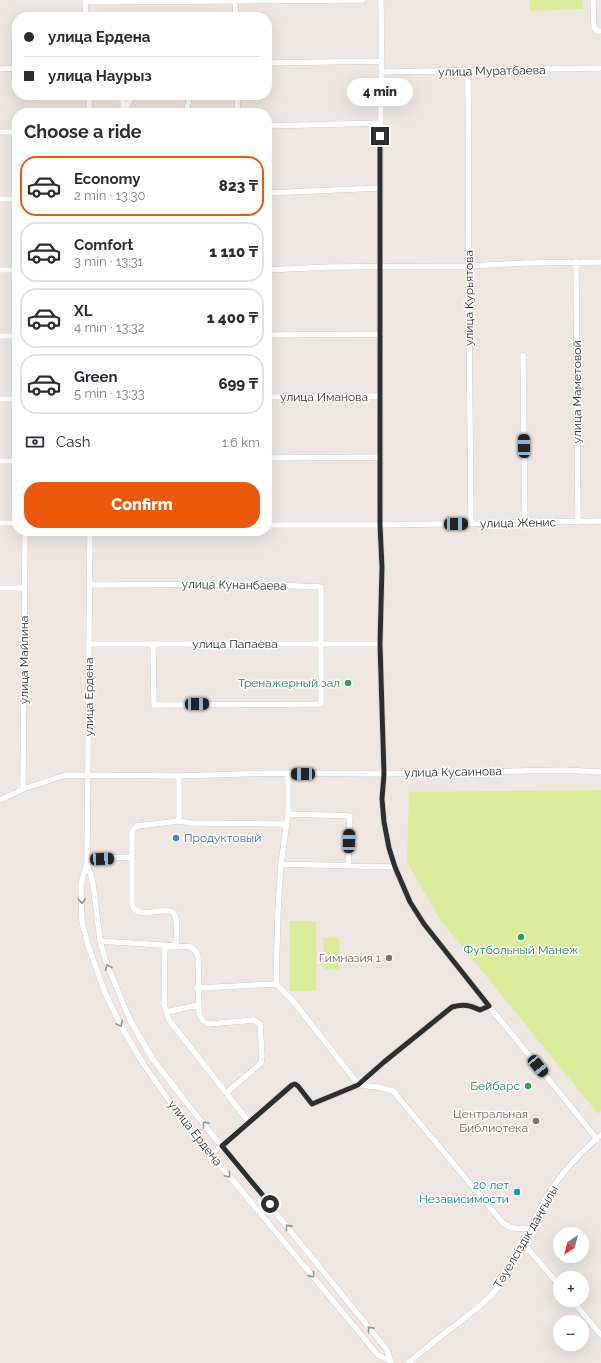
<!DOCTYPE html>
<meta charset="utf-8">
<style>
:root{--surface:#fff;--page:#f7f7f7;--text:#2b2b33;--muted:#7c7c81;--line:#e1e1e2;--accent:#ea580c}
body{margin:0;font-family:Raleway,sans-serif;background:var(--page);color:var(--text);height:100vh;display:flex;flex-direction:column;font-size:15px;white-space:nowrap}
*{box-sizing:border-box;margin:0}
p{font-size:13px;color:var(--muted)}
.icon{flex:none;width:22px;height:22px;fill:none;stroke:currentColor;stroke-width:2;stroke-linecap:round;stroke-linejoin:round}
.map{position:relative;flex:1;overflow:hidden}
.panel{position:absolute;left:12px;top:108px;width:260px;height:428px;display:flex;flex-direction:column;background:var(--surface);border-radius:16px;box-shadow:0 4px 16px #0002}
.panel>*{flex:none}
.top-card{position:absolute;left:12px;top:12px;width:260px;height:88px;border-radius:16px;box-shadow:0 4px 16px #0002;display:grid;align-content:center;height:88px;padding:0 12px;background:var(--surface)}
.needle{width:26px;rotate:215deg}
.tools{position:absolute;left:553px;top:1227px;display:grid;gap:8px}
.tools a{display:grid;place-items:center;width:36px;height:36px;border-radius:50%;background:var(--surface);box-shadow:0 4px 16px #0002;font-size:20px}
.end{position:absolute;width:18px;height:18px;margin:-9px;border:5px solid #2e2e2e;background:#fff;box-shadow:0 0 0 2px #fff}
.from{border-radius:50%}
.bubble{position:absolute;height:28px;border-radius:14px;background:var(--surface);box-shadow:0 4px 16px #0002;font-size:13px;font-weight:800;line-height:28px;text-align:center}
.car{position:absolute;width:12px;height:24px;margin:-12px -6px;border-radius:5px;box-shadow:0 0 3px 1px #0007;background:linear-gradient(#222 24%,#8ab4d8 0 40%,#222 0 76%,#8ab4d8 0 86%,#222 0)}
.top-card b{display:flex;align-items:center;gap:14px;height:38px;font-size:15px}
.top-card b+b{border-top:1px solid var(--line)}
.top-card i{width:10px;height:10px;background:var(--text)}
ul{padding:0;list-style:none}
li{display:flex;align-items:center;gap:12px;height:60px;margin:0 8px 6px;padding:0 4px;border:2px solid var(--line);border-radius:16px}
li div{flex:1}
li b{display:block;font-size:15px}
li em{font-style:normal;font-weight:800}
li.active{border-color:var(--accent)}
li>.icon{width:36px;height:36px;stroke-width:1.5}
h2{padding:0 12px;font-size:18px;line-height:48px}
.pay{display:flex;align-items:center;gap:10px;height:44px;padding:0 12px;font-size:15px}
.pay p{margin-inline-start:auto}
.primary-button{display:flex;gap:8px;margin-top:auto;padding:8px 12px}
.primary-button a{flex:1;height:46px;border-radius:16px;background:var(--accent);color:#fff;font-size:16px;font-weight:800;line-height:46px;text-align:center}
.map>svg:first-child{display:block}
.pitch{fill:#daec99}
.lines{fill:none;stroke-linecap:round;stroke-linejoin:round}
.minor-casing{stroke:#b1b6be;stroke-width:6}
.minor{stroke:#fff;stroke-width:5.5}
.oneway{stroke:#969696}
.route{stroke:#2e2e2e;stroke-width:5}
.leisure-dot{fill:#2e9e5b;stroke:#fff;stroke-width:1.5}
.shop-dot{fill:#3f7fe0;stroke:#fff;stroke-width:1.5}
.education-dot{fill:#8d6e63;stroke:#fff;stroke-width:1.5}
.culture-dot{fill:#0f9aa8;stroke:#fff;stroke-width:1.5}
.labels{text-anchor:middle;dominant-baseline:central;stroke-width:3;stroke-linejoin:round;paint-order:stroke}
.street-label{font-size:12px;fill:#2e2e2e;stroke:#fff}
.leisure-label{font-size:12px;fill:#27864d;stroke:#fff;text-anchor:end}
.shop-label{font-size:12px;fill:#366cbe;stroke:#fff;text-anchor:start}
.education-label{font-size:12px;fill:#785e54;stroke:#fff;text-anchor:end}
.culture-label{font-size:12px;fill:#0d838f;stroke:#fff;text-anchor:end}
</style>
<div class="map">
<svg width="601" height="1363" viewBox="0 0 601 1363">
<rect width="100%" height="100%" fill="#efe6e1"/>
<!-- pitch -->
<path class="pitch" d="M530,0H582L583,9L530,11Z
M601,790V1111L598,1114L439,918L407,862L409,792Z
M290,921H316V991H290Z
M339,937L340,969L324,970L323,938Z"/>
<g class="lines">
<!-- minor casing -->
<g class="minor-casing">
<path id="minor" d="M85,0L86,17
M235,0L236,17
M381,0C382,79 380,157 380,236C379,332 381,429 380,525L382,567L380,644L384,774L382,799L384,822L389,848L395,867L410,902L424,924L489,1006L597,1139
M593,0L594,27L597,31H601
M85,2L363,0
M267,63L382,61
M0,69L17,68
M382,72L601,68
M468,72L469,315L471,524
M89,95L90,113
M123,95V113
M123,113L133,95
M186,113L190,95
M237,113L238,95
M267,126L380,123
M0,132H17
M267,193L380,188
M0,199H17
M576,262L578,522
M0,270H17
M267,270L329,267L468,266L527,263L601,262
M267,335L381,334
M0,336H17
M523,355L525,523
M267,397L381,396
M0,399H17
M267,458L381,457
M0,461H17
M0,523H17
M267,525H380L601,521
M90,531L87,863L81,884L82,922L88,945L105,993L121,1026L144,1065L175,1109L211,1154L378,1355L390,1361
M90,585L248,584L321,587V704L154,705L153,644
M0,588H25
M89,644H380
M288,773V814L281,864L278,911L276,984L293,1001L359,1085L378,1087L393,1091L503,1223L512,1228L530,1229
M23,789L25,531
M0,800L23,789L66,775L179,776L272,773L384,774L563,770L601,772
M288,814L350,816L348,865
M179,821L190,823L286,824
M87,859L132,857
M87,863L93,883L100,941L105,959L130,1020L152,1058L185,1101L387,1350L391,1362
M281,864L395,867
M100,941L191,947L197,953L198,957L199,1014L203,1021L208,1024L254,1020L260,1024L262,1056L261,1063L226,1093
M165,945L164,1004L169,1020L249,1122
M176,945C176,935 179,920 173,912C160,907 145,918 134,909L132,904V833L133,830L137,826L179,821V776
M197,988L276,984
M166,1012L198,1005
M211,1154L292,1085L295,1084L298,1085L312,1104L359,1085L384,1062L452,1007C463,1004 470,1005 480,1010L489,1006
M523,1243L560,1286
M572,1300L601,1335
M408,1363C427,1347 446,1332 466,1317C476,1309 487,1301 495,1291C518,1262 529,1226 548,1195C562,1172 581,1152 601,1135"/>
</g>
<!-- minor -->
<use href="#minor" class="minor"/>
</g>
<!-- one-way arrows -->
<defs><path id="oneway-chevron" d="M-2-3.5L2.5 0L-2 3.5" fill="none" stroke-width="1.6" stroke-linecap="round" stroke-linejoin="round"/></defs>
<g class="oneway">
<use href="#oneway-chevron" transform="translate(82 901) rotate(88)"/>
<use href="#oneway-chevron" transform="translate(108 967) rotate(-112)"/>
<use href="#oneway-chevron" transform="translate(120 1024) rotate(63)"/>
<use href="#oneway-chevron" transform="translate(205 1124) rotate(-130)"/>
<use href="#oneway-chevron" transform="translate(228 1175) rotate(50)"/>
<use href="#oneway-chevron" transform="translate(288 1227) rotate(-129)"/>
<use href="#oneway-chevron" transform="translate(312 1275) rotate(51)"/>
<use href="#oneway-chevron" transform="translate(370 1329) rotate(-129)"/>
</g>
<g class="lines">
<!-- route -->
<path class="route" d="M270,1204L222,1146L292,1085L295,1084L298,1086L312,1104L358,1085L384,1062L452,1007C463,1004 470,1005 480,1010L489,1006L424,924L410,902L395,867L389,848L384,822L382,799L384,774L380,644L382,567L380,525V136"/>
</g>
<!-- markers -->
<g class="leisure-dot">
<circle cx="348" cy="683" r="4"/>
<circle cx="521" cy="937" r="4"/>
<circle cx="528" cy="1086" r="4"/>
</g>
<circle class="shop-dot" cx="176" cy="838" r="4"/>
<g class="education-dot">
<circle cx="389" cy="958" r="4"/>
<circle cx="536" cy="1121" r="4"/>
</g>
<circle class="culture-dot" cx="517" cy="1192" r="4"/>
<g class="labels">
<!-- street labels -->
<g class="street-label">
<text transform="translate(492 71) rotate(-1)">улица Муратбаева</text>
<text transform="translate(469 298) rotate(-90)">улица Курьятова</text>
<text transform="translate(577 392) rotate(-90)">улица Маметовой</text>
<text x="324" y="397">улица Иманова</text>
<text transform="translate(518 523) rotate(-1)">улица Женис</text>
<text transform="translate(234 585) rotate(1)">улица Кунанбаева</text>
<text x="235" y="644">улица Папаева</text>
<text transform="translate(24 660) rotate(-90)">улица Майлина</text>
<text transform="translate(89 697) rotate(-90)">улица Ердена</text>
<text transform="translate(453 772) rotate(-1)">улица Кусаинова</text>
<text transform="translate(195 1133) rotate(52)">улица Ердена</text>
<text transform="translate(526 1237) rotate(-60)">Тәуелсіздік даңғылы</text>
</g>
<!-- leisure labels -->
<g class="leisure-label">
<text x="340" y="683">Тренажерный зал</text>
<text x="521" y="950" text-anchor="middle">Футбольный Манеж</text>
<text x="520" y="1086">Бейбарс</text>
</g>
<!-- shop labels -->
<g class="shop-label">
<text x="184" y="838">Продуктовый</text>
</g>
<!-- education labels -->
<g class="education-label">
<text x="381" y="958">Гимназия 1</text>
<text x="528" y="1114">Центральная<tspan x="528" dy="14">Библиотека</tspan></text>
</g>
<!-- culture labels -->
<g class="culture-label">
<text x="509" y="1185">20 лет<tspan x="509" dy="14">Независимости</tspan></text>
</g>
</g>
</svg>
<div class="tools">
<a><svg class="needle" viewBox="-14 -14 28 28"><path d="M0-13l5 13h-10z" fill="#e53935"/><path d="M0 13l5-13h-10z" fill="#7c7c81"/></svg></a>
<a>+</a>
<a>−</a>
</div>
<i class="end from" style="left:270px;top:1204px"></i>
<i class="end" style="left:380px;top:136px"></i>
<div class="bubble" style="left:347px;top:78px;width:66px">4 min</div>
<i class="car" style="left:524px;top:446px;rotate:359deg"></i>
<i class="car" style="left:456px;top:524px;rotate:89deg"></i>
<i class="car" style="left:197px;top:704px;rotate:89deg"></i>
<i class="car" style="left:303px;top:774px;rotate:270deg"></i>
<i class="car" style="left:349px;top:841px;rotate:1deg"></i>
<i class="car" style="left:102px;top:859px;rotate:87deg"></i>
<i class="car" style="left:538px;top:1066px;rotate:141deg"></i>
<div class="top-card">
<b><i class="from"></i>улица Ердена</b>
<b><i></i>улица Наурыз</b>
</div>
<section class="panel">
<h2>Choose a ride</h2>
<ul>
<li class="active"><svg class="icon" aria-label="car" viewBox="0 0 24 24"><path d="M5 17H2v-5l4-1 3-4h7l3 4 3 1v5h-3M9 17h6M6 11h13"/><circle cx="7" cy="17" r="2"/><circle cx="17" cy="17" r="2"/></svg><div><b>Economy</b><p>2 min · 13:30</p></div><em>823 ₸</em></li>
<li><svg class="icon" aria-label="car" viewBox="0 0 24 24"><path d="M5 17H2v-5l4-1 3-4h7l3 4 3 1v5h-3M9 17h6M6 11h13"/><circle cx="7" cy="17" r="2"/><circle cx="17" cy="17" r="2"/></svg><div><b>Comfort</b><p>3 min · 13:31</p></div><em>1 110 ₸</em></li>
<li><svg class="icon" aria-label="car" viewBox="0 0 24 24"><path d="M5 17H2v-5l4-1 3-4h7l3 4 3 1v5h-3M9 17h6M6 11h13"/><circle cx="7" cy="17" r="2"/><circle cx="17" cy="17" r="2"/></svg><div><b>XL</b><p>4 min · 13:32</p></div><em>1 400 ₸</em></li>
<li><svg class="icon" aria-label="car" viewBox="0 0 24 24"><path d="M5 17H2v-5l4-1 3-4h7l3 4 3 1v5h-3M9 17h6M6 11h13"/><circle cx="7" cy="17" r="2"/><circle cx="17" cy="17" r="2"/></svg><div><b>Green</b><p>5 min · 13:33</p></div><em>699 ₸</em></li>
</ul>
<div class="pay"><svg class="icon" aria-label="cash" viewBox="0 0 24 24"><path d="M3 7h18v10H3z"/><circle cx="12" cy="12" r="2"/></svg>Cash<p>1.6 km</p></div>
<div class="primary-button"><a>Confirm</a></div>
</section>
</div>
